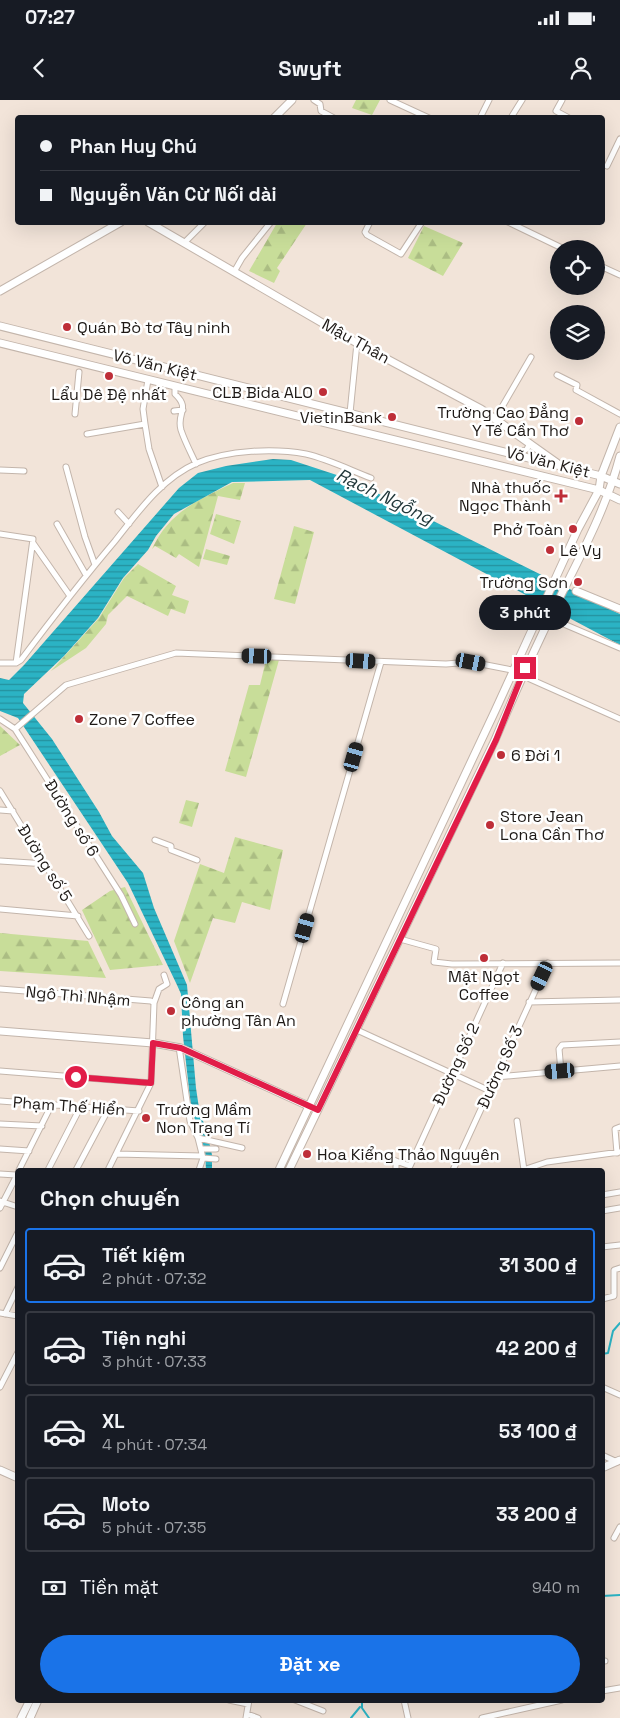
<!DOCTYPE html>
<html lang="vi">
<meta charset="utf-8">
<style>
:root{--surface:#171b24;--page:#242831;--text:#f1f3f6;--muted:#9ea1a6;--line:#363941;--accent:#1a73e8}
body{margin:0;font-family:"Space Grotesk",sans-serif;background:var(--page);color:var(--text);height:100vh;display:flex;flex-direction:column;font-size:19px;white-space:nowrap}
*{box-sizing:border-box;margin:0}
p{font-size:16px;color:var(--muted)}
.icon{flex:none;width:28px;height:28px;fill:none;stroke:currentColor;stroke-width:2;stroke-linecap:round;stroke-linejoin:round}
.map{position:relative;flex:1;overflow:hidden}
.side{position:absolute;left:15px;top:1068px;width:590px;height:535px;display:flex;flex-direction:column;background:var(--surface);border-radius:5px;box-shadow:0 5px 20px #0002}
.side>*{flex:none}
.guide{position:absolute;left:15px;top:15px;width:590px;height:110px;border-radius:5px;box-shadow:0 5px 20px #0002;display:grid;align-content:center;height:110px;padding:0 25px;background:var(--surface)}
.tools{position:absolute;left:550px;top:140px;display:grid;gap:10px}
.tools a{display:grid;place-items:center;width:55px;height:55px;border-radius:50%;background:var(--surface);box-shadow:0 5px 20px #0002;font-size:25px}
.end{position:absolute;width:22px;height:22px;margin:-11px;border:6px solid #e11d48;background:#fff;box-shadow:0 0 0 2px #fff}
.from{border-radius:50%}
.bubble{position:absolute;height:35px;border-radius:18px;background:var(--surface);box-shadow:0 5px 20px #0002;font-size:16px;font-weight:600;line-height:35px;text-align:center}
.car{position:absolute;width:15px;height:30px;margin:-15px -8px;border-radius:6px;box-shadow:0 0 4px 1px #0007;background:linear-gradient(#222 24%,#8ab4d8 0 40%,#222 0 76%,#8ab4d8 0 86%,#222 0)}
.guide b{display:flex;align-items:center;gap:18px;height:48px;font-size:19px}
.guide b+b{border-top:1px solid var(--line)}
.guide i{width:12px;height:12px;background:var(--text)}
ul{padding:0;list-style:none}
li{display:flex;align-items:center;gap:15px;height:75px;margin:0 10px 8px;padding:0 15px;border:2px solid var(--line);border-radius:5px}
li div{flex:1}
li b{display:block;font-size:19px}
li em{font-style:normal;font-weight:600}
li.current{border-color:var(--accent)}
li>.icon{width:45px;height:45px;stroke-width:1.5}
h2{padding:0 25px;font-size:22px;line-height:60px}
.pay{display:flex;align-items:center;gap:12px;height:55px;padding:0 25px;font-size:19px}
.pay p{margin-inline-start:auto}
.button{display:flex;gap:10px;margin-top:auto;padding:10px 25px}
.button a{flex:1;height:58px;border-radius:30px;background:var(--accent);color:#fff;font-size:20px;font-weight:600;line-height:58px;text-align:center}
.status{display:flex;justify-content:space-between;align-items:center;height:35px;padding:0 25px;background:var(--surface);direction:ltr}
.status svg{height:14px;fill:currentColor}
header{display:flex;justify-content:space-between;align-items:center;height:65px;padding:0 25px;background:var(--surface);font-size:22px;font-weight:600}
.map>svg:first-child{display:block}
.forest{fill:url(#forest-firs)}
.water{fill:url(#water-rules)}
.lines{fill:none;stroke-linecap:round;stroke-linejoin:round}
.stream{stroke:#2bb3c4;stroke-width:2}
.street-casing{stroke:#c3b5ab;stroke-width:7}
.secondary-casing{stroke:#c3b5ab;stroke-width:9}
.street{stroke:#fff;stroke-width:5}
.secondary{stroke:#fff;stroke-width:7}
.route{stroke:#e11d48;stroke-width:6}
.poi-dot{fill:#be2e38;stroke:#fff;stroke-width:2}
.labels{text-anchor:middle;dominant-baseline:central;stroke-width:5;stroke-linejoin:round;paint-order:stroke}
.poi-label{font-size:16px;fill:#1e1916;stroke:#fff;text-anchor:start}
.street-label{font-size:16px;fill:#1e1916;stroke:#fff}
.water-label{font-size:18px;font-style:italic;fill:#1f3538;stroke:#fff}
</style>
<div class="status"><b>07:27</b><svg viewBox="0 0 49 12"><path d="M0 12V9h3v3zM5 12V6h3v6zM10 12V3h3v9zM15 12V0h3v12zM26 1h20v11H26zM47 4h2v5h-2z"/></svg></div>
<header><svg class="icon" aria-label="back" viewBox="0 0 24 24"><path d="M15 5l-7 7 7 7"/></svg>Swyft<svg class="icon" aria-label="person" viewBox="0 0 24 24"><circle cx="12" cy="8" r="4"/><path d="M4 21q1-7 8-7t8 7"/></svg></header>
<div class="map">
<svg width="620" height="1618" viewBox="0 0 620 1618">
<defs>
<pattern id="forest-firs" width="22" height="20" patternUnits="userSpaceOnUse" patternTransform="scale(1.25)"><rect width="22" height="20" fill="#c8dd99"/><path d="M5 1l3.5 6h-7zM16 11l3.5 6h-7z" fill="#abbd83"/></pattern>
<pattern id="water-rules" width="6" height="5" patternUnits="userSpaceOnUse" patternTransform="scale(1.25)"><rect width="6" height="5" fill="#2bb3c4"/><path d="M0 2.5h6" fill="none" stroke="#24919e"/></pattern>
</defs>
<rect width="100%" height="100%" fill="#f2e4d9"/>
<!-- forest -->
<path class="forest" d="M356,0H380L372,15L352,8Z
M277,123H307L277,168L280,171L274,183L249,171Z
M424,126L463,143L443,176L408,158Z
M233,383H245L240,400L218,396L199,467L179,454L176,458L155,446L152,449C169,412 198,400 233,383Z
M216,414L241,421L234,444L210,434Z
M294,426L314,432L295,504L274,499Z
M206,449L230,456L227,465L203,459Z
M138,464L176,486L172,495L189,501L185,514L171,509L168,516L127,496L108,515L106,524L86,548L51,571L99,518L124,478Z
M266,560H279L246,677L225,671L249,585H260Z
M0,626L20,645L0,656Z
M186,700L199,703L192,727L179,723Z
M235,737L283,750L270,810L242,802L235,823L213,818L190,883L174,841L200,764L224,773Z
M125,787L163,865L110,870L82,810L110,791Z
M0,833L88,841L106,878L0,871Z"/>
<!-- water -->
<path class="water" d="M273,359L291,360L349,379L620,514V545L310,380L232,382L174,414L156,436L148,450L123,478L98,518L64,556L24,594L23,603L52,639L99,712L112,736L143,773L154,808L187,885L196,988L200,1015L206,1027L212,1055V1070H206L205,1051L191,1007L183,936L181,894L177,885L128,783L18,618L0,611V578L9,580L24,565L179,388L198,373L226,366Z"/>
<g class="lines">
<!-- stream -->
<path class="stream" d="M602,1254L608,1253L613,1231L620,1223
M602,1496L620,1495
M362,1600V1608L369,1618
M351,1618L360,1607"/>
<!-- street casing -->
<g class="street-casing">
<path id="street" d="M314,0L320,4L321,11L334,18
M390,0L429,18
M562,0L556,11L569,18
M512,16L522,0
M480,18L489,0
M607,66L620,39
M370,122L365,132L367,135L401,154L422,122
M508,122L564,149
M184,143L205,122
M596,164L620,175
M234,172L242,158L271,122
M557,275L577,285L576,290L620,314
M175,286V294C191,309 176,313 181,330C185,342 191,353 196,364
M174,311L183,310
M350,313L357,243
M75,314L79,272
M495,319L531,257
M145,324L149,349L162,387
M87,334L145,324L143,309L148,280
M516,354L527,349L530,343
M66,367L85,437L95,465
M0,370L24,371
M118,412L129,424
M57,424L86,475
M0,434L33,439L16,563
M33,443L70,496
M559,522L620,548
M0,563H16L21,560C51,520 82,480 115,441C138,412 162,378 197,363C228,350 274,348 306,354C328,359 350,370 371,378
M523,573L530,579L620,619
M0,619L15,629L121,795L135,824
M15,629L66,585L176,553L446,564L471,562L512,570
M0,691L89,836
M0,710L13,711
M155,740L171,746V750L197,760
M0,761L47,764
M0,809L78,816
M400,839L436,849L434,862L452,864L620,863
M0,889L151,901L154,903L151,983L108,1070
M529,902L620,900
M154,903L159,889L167,884L164,875
M283,904L381,562
M357,930L490,991
M179,947L190,1021L198,1038
M0,971L151,983
M561,971L559,949L562,945L620,942
M496,977L620,966
M0,1001L139,1011
M517,1021L524,1070
M0,1024L42,1026
M0,1049L29,1051
M201,1049H216
M617,1053L615,1029L620,1027
M116,1054L202,1056
M387,1057L396,1061
M203,1058L216,1059
M19,1070L52,1004
M48,1070L81,1006
M76,1070L109,1008
M199,1070L203,1058L198,1038L242,1048
M396,1070V1061L410,1066L503,863
M453,1070L548,863
M523,1070L547,1062L620,1052
M0,1074L16,1075
M602,1095L620,1092
M0,1101L18,1107
M0,1108L18,1073
M602,1111L620,1108
M602,1147L620,1145
M0,1168L18,1132
M602,1199L614,1196V1170L620,1168
M0,1213L18,1216
M5,1214L18,1187
M0,1287L18,1252
M602,1287L620,1295
M602,1355L617,1362
M614,1438L620,1427
M602,1561H605
M602,1591L620,1588
M229,1600L248,1604
M295,1600L323,1611
M404,1600L408,1618
M247,1614L258,1618
M246,1618L249,1600
M482,1618L562,1600"/>
</g>
<!-- secondary casing -->
<g class="secondary-casing">
<path id="secondary" d="M274,18L292,0
M148,122L357,243L481,309L557,363
M0,191L121,122
M0,226L601,376L620,384
M0,243L599,390L620,400
M576,491L620,509
M0,931L153,943L181,948L313,1008
M279,1070L495,611L578,429L599,390L601,376L620,327
M289,1070L495,640C515,592 537,544 560,497C583,451 607,406 620,356
M602,1368L620,1360
M0,1370L18,1378
M21,1618L30,1600
M30,1618L38,1600"/>
</g>
<!-- street -->
<use href="#street" class="street"/>
<!-- secondary -->
<use href="#secondary" class="secondary"/>
</g>
<g class="lines">
<!-- route -->
<path class="route" d="M76,977L151,983L153,943L181,948L318,1010L496,640L525,568"/>
</g>
<!-- markers -->
<g class="poi-dot">
<circle cx="67" cy="227" r="5"/>
<circle cx="109" cy="276" r="5"/>
<circle cx="323" cy="292" r="5"/>
<circle cx="392" cy="317" r="5"/>
<circle cx="579" cy="321" r="5"/>
<path d="M558.5 388.5h5v5h5v5h-5v5h-5v-5h-5v-5h5z"/>
<circle cx="573" cy="429" r="5"/>
<circle cx="550" cy="450" r="5"/>
<circle cx="578" cy="482" r="5"/>
<circle cx="79" cy="619" r="5"/>
<circle cx="501" cy="655" r="5"/>
<circle cx="490" cy="725" r="5"/>
<circle cx="484" cy="858" r="5"/>
<circle cx="171" cy="911" r="5"/>
<circle cx="146" cy="1018" r="5"/>
<circle cx="307" cy="1054" r="5"/>
</g>
<g class="labels">
<!-- poi labels -->
<g class="poi-label">
<text x="77" y="227">Quán Bò tơ Tây ninh</text>
<text x="313" y="292" text-anchor="end">CLB Bida ALO</text>
<text x="109" y="294" text-anchor="middle">Lẩu Dê Đệ nhất</text>
<text x="569" y="312" text-anchor="end">Trường Cao Đẳng<tspan x="569" dy="18">Y Tế Cần Thơ</tspan></text>
<text x="382" y="317" text-anchor="end">VietinBank</text>
<text x="551" y="387" text-anchor="end">Nhà thuốc<tspan x="551" dy="18">Ngọc Thành</tspan></text>
<text x="563" y="429" text-anchor="end">Phở Toàn</text>
<text x="560" y="450">Lê Vy</text>
<text x="568" y="482" text-anchor="end">Trường Sơn</text>
<text x="89" y="619">Zone 7 Coffee</text>
<text x="511" y="655">6 Đời 1</text>
<text x="500" y="716">Store Jean<tspan x="500" dy="18">Lona Cần Thơ</tspan></text>
<text x="484" y="876" text-anchor="middle">Mật Ngọt<tspan x="484" dy="18">Coffee</tspan></text>
<text x="181" y="902">Công an<tspan x="181" dy="18">phường Tân An</tspan></text>
<text x="156" y="1009">Trường Mầm<tspan x="156" dy="18">Non Trạng Tí</tspan></text>
<text x="317" y="1054">Hoa Kiểng Thảo Nguyên</text>
</g>
<!-- street labels -->
<g class="street-label">
<text transform="translate(356 241) rotate(29)">Mậu Thân</text>
<text transform="translate(155 265) rotate(14)">Võ Văn Kiệt</text>
<text transform="translate(548 362) rotate(14)">Võ Văn Kiệt</text>
<text transform="translate(72 718) rotate(58)">Đường số 6</text>
<text transform="translate(45 763) rotate(58)">Đường số 5</text>
<text transform="translate(78 896) rotate(5)">Ngô Thì Nhậm</text>
<text transform="translate(456 964) rotate(-65)">Đường Số 2</text>
<text transform="translate(500 967) rotate(-66)">Đường Số 3</text>
<text transform="translate(69 1006) rotate(4)">Phạm Thế Hiển</text>
</g>
<!-- water labels -->
<g class="water-label">
<text transform="translate(385 396) rotate(26)">Rạch Ngỗng</text>
</g>
</g>
</svg>
<div class="tools">
<a><svg class="icon" aria-label="locate" viewBox="0 0 24 24"><circle cx="12" cy="12" r="6"/><path d="M12 2v4M12 18v4M2 12h4M18 12h4"/></svg></a>
<a><svg class="icon" aria-label="layers" viewBox="0 0 24 24"><path d="M12 4l9 5-9 5-9-5zM3 14l9 5 9-5"/></svg></a>
</div>
<i class="end from" style="left:76px;top:977px"></i>
<i class="end" style="left:525px;top:568px"></i>
<div class="bubble" style="left:479px;top:495px;width:92px">3 phút</div>
<i class="car" style="left:257px;top:556px;rotate:272deg"></i>
<i class="car" style="left:361px;top:561px;rotate:93deg"></i>
<i class="car" style="left:471px;top:562px;rotate:101deg"></i>
<i class="car" style="left:354px;top:657px;rotate:16deg"></i>
<i class="car" style="left:305px;top:828px;rotate:16deg"></i>
<i class="car" style="left:542px;top:876px;rotate:205deg"></i>
<i class="car" style="left:560px;top:971px;rotate:265deg"></i>
<div class="guide">
<b><i class="from"></i>Phan Huy Chú</b>
<b><i></i>Nguyễn Văn Cừ Nối dài</b>
</div>
<section class="side">
<h2>Chọn chuyến</h2>
<ul>
<li class="current"><svg class="icon" aria-label="car" viewBox="0 0 24 24"><path d="M5 17H2v-5l4-1 3-4h7l3 4 3 1v5h-3M9 17h6M6 11h13"/><circle cx="7" cy="17" r="2"/><circle cx="17" cy="17" r="2"/></svg><div><b>Tiết kiệm</b><p>2 phút · 07:32</p></div><em>31 300 ₫</em></li>
<li><svg class="icon" aria-label="car" viewBox="0 0 24 24"><path d="M5 17H2v-5l4-1 3-4h7l3 4 3 1v5h-3M9 17h6M6 11h13"/><circle cx="7" cy="17" r="2"/><circle cx="17" cy="17" r="2"/></svg><div><b>Tiện nghi</b><p>3 phút · 07:33</p></div><em>42 200 ₫</em></li>
<li><svg class="icon" aria-label="car" viewBox="0 0 24 24"><path d="M5 17H2v-5l4-1 3-4h7l3 4 3 1v5h-3M9 17h6M6 11h13"/><circle cx="7" cy="17" r="2"/><circle cx="17" cy="17" r="2"/></svg><div><b>XL</b><p>4 phút · 07:34</p></div><em>53 100 ₫</em></li>
<li><svg class="icon" aria-label="car" viewBox="0 0 24 24"><path d="M5 17H2v-5l4-1 3-4h7l3 4 3 1v5h-3M9 17h6M6 11h13"/><circle cx="7" cy="17" r="2"/><circle cx="17" cy="17" r="2"/></svg><div><b>Moto</b><p>5 phút · 07:35</p></div><em>33 200 ₫</em></li>
</ul>
<div class="pay"><svg class="icon" aria-label="cash" viewBox="0 0 24 24"><path d="M3 7h18v10H3z"/><circle cx="12" cy="12" r="2"/></svg>Tiền mặt<p>940 m</p></div>
<div class="button"><a>Đặt xe</a></div>
</section>
</div>
